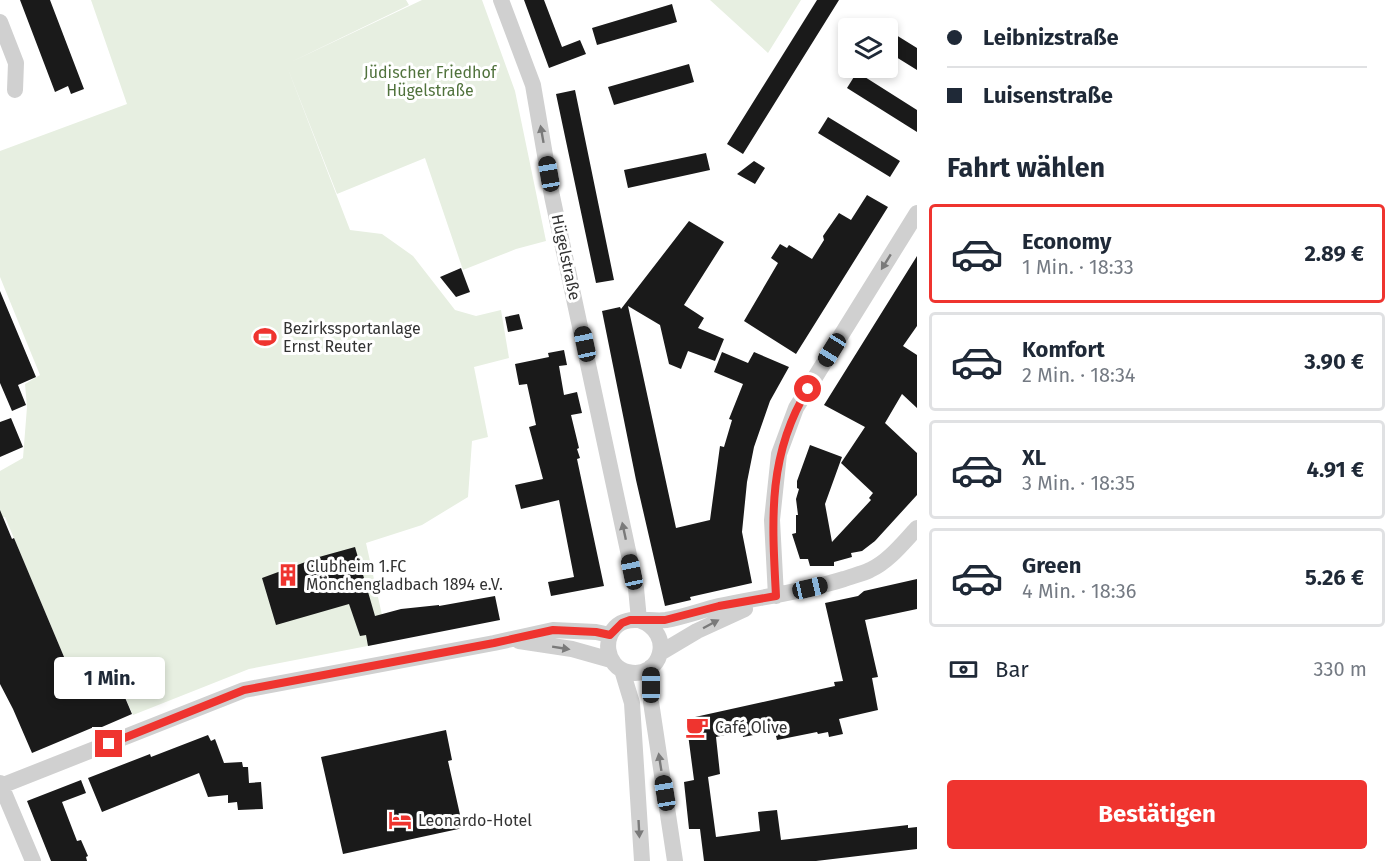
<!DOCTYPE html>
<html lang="de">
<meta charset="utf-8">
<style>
:root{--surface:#fff;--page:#f2f2f3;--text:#1f2937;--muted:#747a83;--line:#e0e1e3;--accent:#ef342f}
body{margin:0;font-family:"Fira Sans",sans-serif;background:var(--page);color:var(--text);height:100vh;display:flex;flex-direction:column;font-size:22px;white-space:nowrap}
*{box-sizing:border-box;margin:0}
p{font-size:20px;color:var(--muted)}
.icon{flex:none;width:33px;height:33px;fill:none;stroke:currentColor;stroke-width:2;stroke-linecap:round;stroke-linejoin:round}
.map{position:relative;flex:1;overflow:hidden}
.sheet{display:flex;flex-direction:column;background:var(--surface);width:480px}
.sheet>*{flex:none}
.guide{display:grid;align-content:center;height:132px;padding:0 30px;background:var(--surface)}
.fabs{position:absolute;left:838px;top:18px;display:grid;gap:12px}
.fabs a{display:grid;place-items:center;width:60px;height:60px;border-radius:6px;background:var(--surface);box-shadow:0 3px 9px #0003;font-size:30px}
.end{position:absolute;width:27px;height:27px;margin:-14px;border:8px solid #ef342f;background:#fff;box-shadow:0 0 0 3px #fff}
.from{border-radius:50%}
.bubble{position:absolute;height:42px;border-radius:6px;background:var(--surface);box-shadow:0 3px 9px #0003;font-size:20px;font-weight:700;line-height:42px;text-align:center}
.car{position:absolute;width:18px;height:36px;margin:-18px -9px;border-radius:8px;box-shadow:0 0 4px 2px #0007;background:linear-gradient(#222 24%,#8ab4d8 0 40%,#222 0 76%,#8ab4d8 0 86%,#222 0)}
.guide b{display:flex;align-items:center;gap:21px;height:57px;font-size:22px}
.guide b+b{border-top:2px solid var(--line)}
.guide i{width:15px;height:15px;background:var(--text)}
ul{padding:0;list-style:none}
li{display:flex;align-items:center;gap:18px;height:99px;margin:0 12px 9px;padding:0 18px;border:3px solid var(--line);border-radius:6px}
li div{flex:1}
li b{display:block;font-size:22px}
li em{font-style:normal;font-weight:700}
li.selected{border-color:var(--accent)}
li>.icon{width:54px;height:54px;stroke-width:1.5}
h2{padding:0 30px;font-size:27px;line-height:72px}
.pay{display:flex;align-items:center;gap:15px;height:66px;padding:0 30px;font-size:22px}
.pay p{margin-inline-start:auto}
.cta{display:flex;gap:12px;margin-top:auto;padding:12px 30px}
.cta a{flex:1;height:69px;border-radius:6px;background:var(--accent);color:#fff;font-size:24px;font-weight:700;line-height:69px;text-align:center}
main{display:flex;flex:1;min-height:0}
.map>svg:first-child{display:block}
.green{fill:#e7efe1}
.building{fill:#1a1a1a}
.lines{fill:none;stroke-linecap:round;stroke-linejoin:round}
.minor{stroke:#d0d0d0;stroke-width:16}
.oneway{fill:#7a7a7a}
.route{stroke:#ef342f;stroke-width:8}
.labels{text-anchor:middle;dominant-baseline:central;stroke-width:6;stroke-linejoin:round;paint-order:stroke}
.park-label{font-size:16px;fill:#50723c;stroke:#fff}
.street-label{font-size:16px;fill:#333;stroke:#fff}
.poi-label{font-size:16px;fill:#333;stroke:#fff;text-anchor:start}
</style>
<main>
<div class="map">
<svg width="917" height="861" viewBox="0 0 917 861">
<rect width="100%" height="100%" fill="#fff"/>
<!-- green -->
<path class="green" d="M91,0H406L409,5L289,63L422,0H482L515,91L546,241L516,249L463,270L425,158L337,194L286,64L350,230L382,234L413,256L455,310L476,316L501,310L509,358L474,367L488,437L472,441L468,497L422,525L366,543L388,642L249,669L133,715L112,667L75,683L5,517L0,518V471L23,458L27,407L25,384L40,375L0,277V151L127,104Z
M710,0H801L768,53Z"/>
<!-- building -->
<path class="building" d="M20,0H50L84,89L71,94L68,86L55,92Z
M524,0H544L562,47L580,40L586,54L549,68Z
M817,0H839L743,154L727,144Z
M672,4L677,22L597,45L592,28Z
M888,30L917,48V70L888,52Z
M689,64L694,82L614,105L608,87Z
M857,72L917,110V132L847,88Z
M575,90L614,280L596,283L556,94Z
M828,117L900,161L890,177L818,133Z
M706,153L710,170L628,188L624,170Z
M754,161L765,168L755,184L737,174Z
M867,195L888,207L796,354L744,321L778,263L771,258L780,244L787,248L789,245L812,259L824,240L823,236L839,213L851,220Z
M689,221L724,242L684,305L704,318L698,328L724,339L715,361L688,351L681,369L669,364L660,325L628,306L676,528L710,520L720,446L724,447L732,420L729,419L743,384L714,372L722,352L748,363L754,352L789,367L770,401L754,447L747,482L742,532L752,583L690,597L691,600L665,606L636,480L602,311L620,307L621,309Z
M917,256V326L903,346L917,355V408L902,394L885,423L917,453V495L875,541L862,551L851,553L852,557L834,562V566H810L808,559H800L792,534L796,533V515H798L796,499L799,489L797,488V481L810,445L842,457L825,504L832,542L871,500L869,498L873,493L841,463L865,427L824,405Z
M461,268L470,292L456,297L440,277Z
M0,291L36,377L18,385L26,405L12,411L0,383Z
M519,314L523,329L508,332L505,317Z
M564,350L567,365L559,366L564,395L577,392L582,413L571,415L579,448L577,449L580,458L577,459L604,586L551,596L548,582L574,577L559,500L521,509L515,485L543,479L529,427L536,425L527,384L519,385L515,364L549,357L548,353Z
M11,418L23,447L0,457V422Z
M0,510L12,539L14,538L75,683L112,667L132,714L95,730L94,727L32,753L13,709L0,684Z
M355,547L375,616L401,609L439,605V606L495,596L500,620L368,646L366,635L360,636L349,604L276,625L262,578L319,557Z
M917,579V609L865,620L878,677L872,678L878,710L839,719L843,734L829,737L828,732L818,734L817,732L777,740L775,732L769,734V732L743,737L742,731L716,737L720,774L708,777L716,837L760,831L758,812L777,810L781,840L908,825V828L917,827V849L816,861H704L700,829H689L684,782L694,780L686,719L835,686L834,682L843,681L825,603L858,596L864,591Z
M446,730L452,760L448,761L463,828L343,854L321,757Z
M208,735L211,741L215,739L224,763L242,762L243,767H248L249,783L261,782L263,809L238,810L237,802L228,803V795L208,797L199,773L102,812L88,778L150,754L151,757Z
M81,780L86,793L62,802L77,841L81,840L88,856L86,857L87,861H51L27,801Z"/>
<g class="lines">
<!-- minor -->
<path class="minor" d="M501,0L533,85L552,196L636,588L639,620
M0,22L16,63L15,90
M776,596L772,520L779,454L796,408L917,213
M639,620C676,633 661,680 628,672C605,667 601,634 621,623C634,616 652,622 666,620C684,617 702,610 719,606C761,597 803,592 844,579C852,576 862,574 870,570C888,562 903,543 917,528
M519,641L572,649L611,660
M660,653L697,631L745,609
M651,667V702L675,861
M622,670L632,703L642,861
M0,783L33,861
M1,786L244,690L494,643L553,630L596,632L610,635"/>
</g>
<!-- one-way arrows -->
<defs><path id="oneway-solid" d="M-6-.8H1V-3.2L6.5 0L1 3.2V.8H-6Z" transform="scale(1.5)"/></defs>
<g class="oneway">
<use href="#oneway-solid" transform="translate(542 134) rotate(-100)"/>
<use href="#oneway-solid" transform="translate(886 262) rotate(122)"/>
<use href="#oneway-solid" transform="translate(624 531) rotate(-102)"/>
<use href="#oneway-solid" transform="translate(711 624) rotate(-28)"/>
<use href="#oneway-solid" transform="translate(561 648) rotate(9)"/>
<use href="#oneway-solid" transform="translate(660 762) rotate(-99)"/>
<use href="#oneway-solid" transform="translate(639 829) rotate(87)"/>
</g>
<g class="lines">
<!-- route -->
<path class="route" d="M109,744L244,690L494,643L553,630L596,632L610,635L622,623L630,620H665L719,606L776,596C772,521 767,455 808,389"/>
</g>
<!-- icons -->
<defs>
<g id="stadium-bare" transform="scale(1.8)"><path d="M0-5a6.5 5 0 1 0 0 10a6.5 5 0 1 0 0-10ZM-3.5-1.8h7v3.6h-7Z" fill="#ef342f" stroke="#fff" stroke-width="2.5" paint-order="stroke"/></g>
<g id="building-bare" transform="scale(1.8)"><path d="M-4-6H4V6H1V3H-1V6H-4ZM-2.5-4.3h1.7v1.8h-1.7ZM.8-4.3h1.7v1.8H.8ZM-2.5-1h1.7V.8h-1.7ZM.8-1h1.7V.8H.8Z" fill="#ef342f" stroke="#fff" stroke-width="2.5" paint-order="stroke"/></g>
<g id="cafe-bare" transform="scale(1.8)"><path d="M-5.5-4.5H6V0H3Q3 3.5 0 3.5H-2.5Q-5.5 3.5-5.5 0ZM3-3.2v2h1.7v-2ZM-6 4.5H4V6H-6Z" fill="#ef342f" stroke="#fff" stroke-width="2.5" paint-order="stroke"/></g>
<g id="hotel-bare" transform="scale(1.8)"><path d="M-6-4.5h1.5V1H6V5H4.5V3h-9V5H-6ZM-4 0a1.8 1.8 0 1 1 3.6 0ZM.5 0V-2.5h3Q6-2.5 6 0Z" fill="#ef342f" stroke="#fff" stroke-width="2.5" paint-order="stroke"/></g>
</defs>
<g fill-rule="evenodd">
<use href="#stadium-bare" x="265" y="337"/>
<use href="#building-bare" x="288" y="575"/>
<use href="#cafe-bare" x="697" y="727"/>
<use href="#hotel-bare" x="400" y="820"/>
</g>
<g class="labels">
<!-- park labels -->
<g class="park-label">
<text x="430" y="72">Jüdischer Friedhof<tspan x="430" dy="18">Hügelstraße</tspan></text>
</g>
<!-- street labels -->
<g class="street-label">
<text transform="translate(566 257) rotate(78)">Hügelstraße</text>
</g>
<!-- poi labels -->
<g class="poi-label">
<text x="283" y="328">Bezirkssportanlage<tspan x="283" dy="18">Ernst Reuter</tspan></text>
<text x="306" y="566">Clubheim 1.FC<tspan x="306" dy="18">Mönchengladbach 1894 e.V.</tspan></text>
<text x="715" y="727">Café Olive</text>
<text x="418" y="820">Leonardo-Hotel</text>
</g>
</g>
</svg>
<div class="fabs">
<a><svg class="icon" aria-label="layers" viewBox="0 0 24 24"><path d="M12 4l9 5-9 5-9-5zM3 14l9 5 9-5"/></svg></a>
</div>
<i class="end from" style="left:808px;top:389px"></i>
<i class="end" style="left:109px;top:744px"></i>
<div class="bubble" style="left:54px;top:657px;width:111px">1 Min.</div>
<i class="car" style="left:549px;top:174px;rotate:350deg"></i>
<i class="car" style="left:585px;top:344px;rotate:348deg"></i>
<i class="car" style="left:832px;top:350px;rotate:212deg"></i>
<i class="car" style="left:632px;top:572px;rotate:348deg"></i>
<i class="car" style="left:810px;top:588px;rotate:77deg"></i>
<i class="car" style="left:651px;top:685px;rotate:0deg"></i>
<i class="car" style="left:665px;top:793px;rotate:351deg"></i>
</div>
<section class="sheet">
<div class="guide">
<b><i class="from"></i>Leibnizstraße</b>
<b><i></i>Luisenstraße</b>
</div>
<h2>Fahrt wählen</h2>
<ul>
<li class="selected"><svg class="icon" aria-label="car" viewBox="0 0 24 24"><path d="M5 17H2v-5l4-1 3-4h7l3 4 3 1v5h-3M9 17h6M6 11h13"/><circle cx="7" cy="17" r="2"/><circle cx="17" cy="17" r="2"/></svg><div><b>Economy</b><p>1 Min. · 18:33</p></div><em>2.89 €</em></li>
<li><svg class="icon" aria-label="car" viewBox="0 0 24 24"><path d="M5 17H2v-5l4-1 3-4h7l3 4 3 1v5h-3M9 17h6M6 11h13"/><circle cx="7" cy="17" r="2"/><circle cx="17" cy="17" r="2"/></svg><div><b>Komfort</b><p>2 Min. · 18:34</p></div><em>3.90 €</em></li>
<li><svg class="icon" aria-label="car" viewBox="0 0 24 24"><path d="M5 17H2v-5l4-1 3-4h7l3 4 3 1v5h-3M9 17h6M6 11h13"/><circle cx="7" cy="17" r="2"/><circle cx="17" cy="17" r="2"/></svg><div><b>XL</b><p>3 Min. · 18:35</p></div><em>4.91 €</em></li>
<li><svg class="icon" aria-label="car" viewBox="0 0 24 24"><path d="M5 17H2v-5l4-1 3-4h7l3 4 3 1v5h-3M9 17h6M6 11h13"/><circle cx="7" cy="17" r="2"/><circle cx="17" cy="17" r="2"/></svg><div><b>Green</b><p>4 Min. · 18:36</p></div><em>5.26 €</em></li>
</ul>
<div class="pay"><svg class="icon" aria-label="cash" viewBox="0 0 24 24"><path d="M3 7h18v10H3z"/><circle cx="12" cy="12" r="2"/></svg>Bar<p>330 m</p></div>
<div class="cta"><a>Bestätigen</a></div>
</section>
</main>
